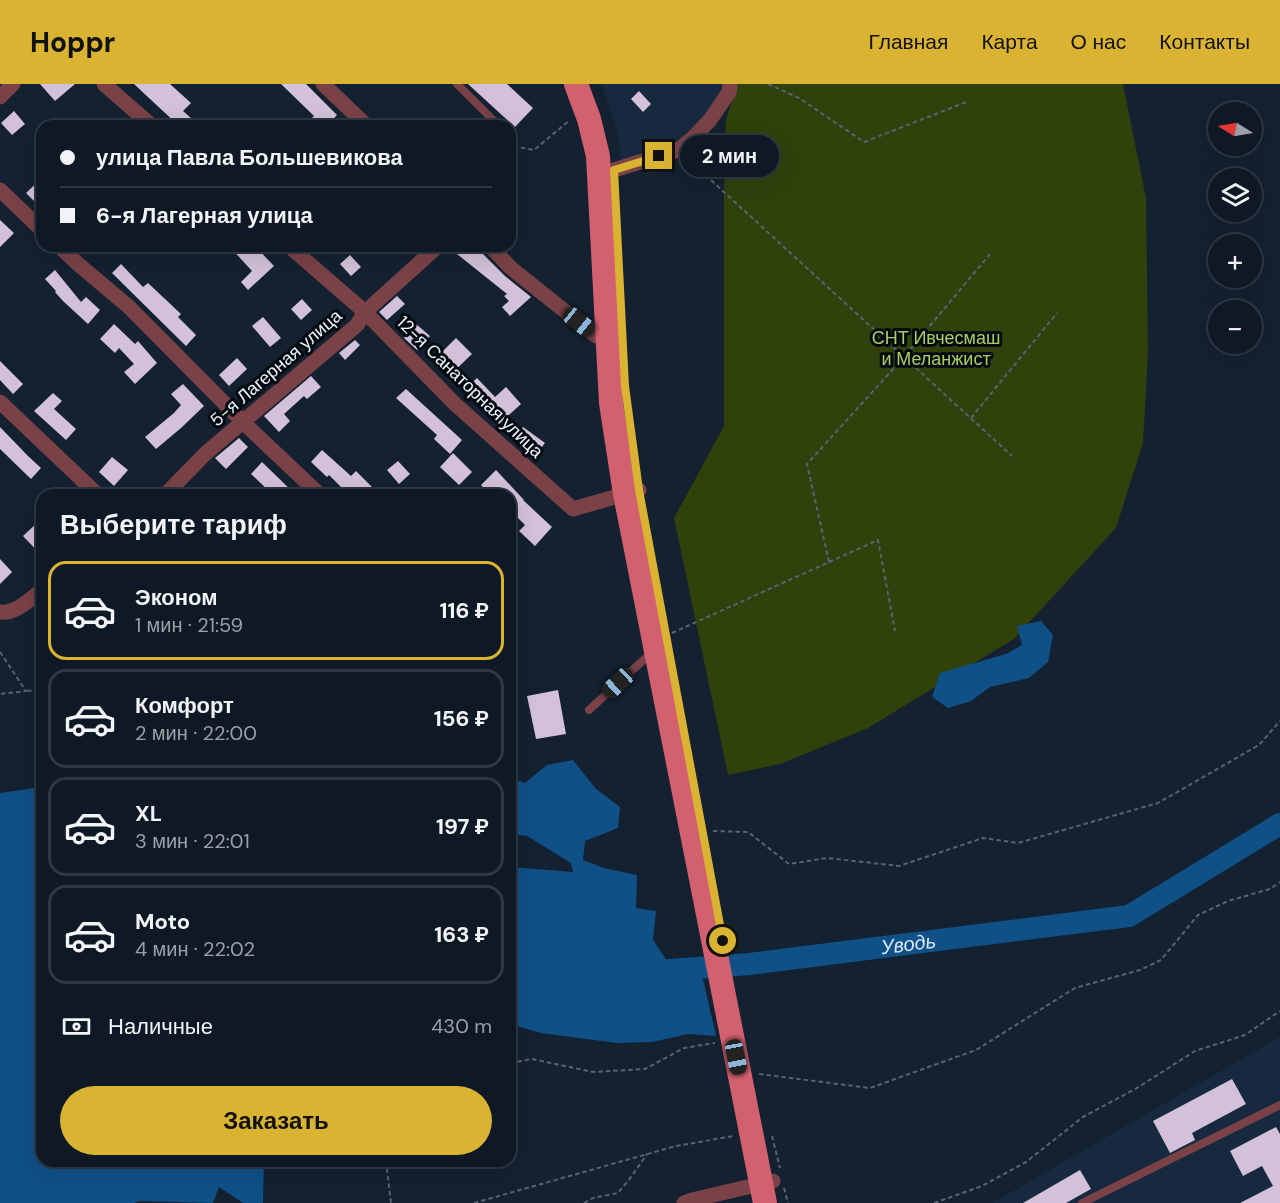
<!DOCTYPE html>
<html lang="ru">
<meta charset="utf-8">
<style>
:root{--surface:#0e1925;--page:#1c2632;--text:#f1f3f6;--muted:#9ba0a7;--line:#2e3842;--accent:#dab333}
body{margin:0;font-family:"DM Sans",sans-serif;background:var(--page);color:var(--text);height:100vh;display:flex;flex-direction:column;font-size:22px;white-space:nowrap}
*{box-sizing:border-box;margin:0}
p{font-size:20px;color:var(--muted)}
.icon{flex:none;width:33px;height:33px;fill:none;stroke:currentColor;stroke-width:2;stroke-linecap:round;stroke-linejoin:round}
.map{position:relative;flex:1;overflow:hidden}
.side{position:absolute;left:36px;top:405px;width:480px;height:678px;display:flex;flex-direction:column;background:var(--surface);border-radius:18px;box-shadow:0 6px 24px #0002,0 0 0 2px var(--line)}
.side>*{flex:none}
.banner{position:absolute;left:36px;top:36px;width:480px;height:132px;border-radius:18px;box-shadow:0 6px 24px #0002,0 0 0 2px var(--line);display:grid;align-content:center;height:132px;padding:0 24px;background:var(--surface)}
.needle{width:39px;rotate:281deg}
.controls{position:absolute;left:1208px;top:18px;display:grid;gap:12px}
.controls a{display:grid;place-items:center;width:54px;height:54px;border-radius:50%;background:var(--surface);box-shadow:0 6px 24px #0002,0 0 0 2px var(--line);font-size:30px}
.end{position:absolute;width:27px;height:27px;margin:-14px;border:8px solid #dab333;background:#111;box-shadow:0 0 0 3px #111}
.from{border-radius:50%}
.bubble{position:absolute;height:42px;border-radius:21px;background:var(--surface);box-shadow:0 6px 24px #0002,0 0 0 2px var(--line);font-size:20px;font-weight:700;line-height:42px;text-align:center}
.car{position:absolute;width:18px;height:36px;margin:-18px -9px;border-radius:8px;box-shadow:0 0 4px 2px #0007;background:linear-gradient(#222 24%,#8ab4d8 0 40%,#222 0 76%,#8ab4d8 0 86%,#222 0)}
.banner b{display:flex;align-items:center;gap:21px;height:57px;font-size:22px}
.banner b+b{border-top:2px solid var(--line)}
.banner i{width:15px;height:15px;background:var(--text)}
ul{padding:0;list-style:none}
li{display:flex;align-items:center;gap:18px;height:99px;margin:0 12px 9px;padding:0 12px;border:3px solid var(--line);border-radius:18px}
li div{flex:1}
li b{display:block;font-size:22px}
li em{font-style:normal;font-weight:700}
li.active{border-color:var(--accent)}
li>.icon{width:54px;height:54px;stroke-width:1.5}
h2{padding:0 24px;font-size:27px;line-height:72px}
.pay{display:flex;align-items:center;gap:15px;height:66px;padding:0 24px;font-size:22px}
.pay p{margin-inline-start:auto}
.button{display:flex;gap:12px;margin-top:auto;padding:12px 24px}
.button a{flex:1;height:69px;border-radius:36px;background:var(--accent);color:#111;font-size:24px;font-weight:700;line-height:69px;text-align:center}
header{display:flex;align-items:center;gap:36px;box-sizing:border-box;height:84px;padding:0 30px;background:var(--accent);color:#111}
header strong{font-size:28px}
nav{display:flex;gap:33px;margin-inline-start:auto;font-size:21px}
.map>svg:first-child{display:block}
.built{fill:#17293f}
.green{fill:#30410c}
.water{fill:#0f5087}
.lines{fill:none;stroke-linecap:round;stroke-linejoin:round}
.river{stroke:#0f5087;stroke-width:22}
.building{fill:#d2c1d8}
.path{stroke:#576371;stroke-width:2;stroke-dasharray:4.5 3;stroke-linecap:butt}
.lane{stroke:#7a4247;stroke-width:8}
.street{stroke:#7a4247;stroke-width:15}
.primary{stroke:#d3606e;stroke-width:24}
.route{stroke:#dab333;stroke-width:8}
.labels{text-anchor:middle;dominant-baseline:central;stroke-width:6;stroke-linejoin:round;paint-order:stroke}
.park-label{font-size:18px;fill:#a8ce64;stroke:#050a11}
.street-label{font-size:18px;fill:#edf5fe;stroke:#050a11}
.water-label{font-size:20px;font-style:italic;fill:#d7e7f7;stroke:#050a11}
</style>
<header>
<strong>Hoppr</strong>
<nav><a>Главная</a><a>Карта</a><a>О нас</a><a>Контакты</a></nav>
</header>
<div class="map">
<svg width="1280" height="1119" viewBox="0 0 1280 1119">
<rect width="100%" height="100%" fill="#132131"/>
<!-- built -->
<path class="built" d="M602,0H727L726,6L678,65L621,78L617,47Z
M1280,953V1119H992Z"/>
<!-- green -->
<path class="green" d="M737,0H1123L1146,114L1148,269L1143,359L1116,444L1014,555L868,644L780,680L728,691L674,434L724,342V112L726,36Z"/>
<!-- water -->
<path class="water" d="M1041,537L1053,551L1048,578L1029,594L990,603L971,617L948,624L932,613L940,589L1006,570L1022,561L1017,542Z
M573,676L596,705L620,723L618,744L585,757L583,776L604,784L637,791L636,824L656,827L653,856L667,877L699,878L716,952L688,950L652,958L617,959L541,949L510,940V783L573,788L571,779L527,752L510,750V694L525,699L547,681Z
M42,703V1077H264L263,1119H243L219,1103L213,1119L140,1117L134,1119H0V709Z"/>
<g class="lines">
<!-- river -->
<path class="river" id="s1" d="M670,886L749,880L1129,832L1280,740"/>
</g>
<!-- building -->
<path class="building" d="M40,0H75L55,17Z
M134,0H170L191,19L183,27L200,42H179Z
M281,0H306L337,31L326,42H320L312,34L314,32Z
M468,0H507L533,24L515,43Z
M639,7L651,20L643,28L631,15Z
M14,27L25,40L12,51L1,39Z
M42,94V125L26,109Z
M0,136L14,149L0,163Z
M229,162H255L274,182L248,206L241,198L252,187Z
M464,162H475L505,192L531,213L510,232L502,223L509,217L504,212L507,210L457,170Z
M350,171L361,183L351,192L340,180Z
M121,180L143,203L148,199L181,230L178,233L196,251L186,262L112,189Z
M55,186L81,218L86,213L100,226L88,240L63,217L55,208L56,207L45,195Z
M397,212L405,220L387,236L379,228Z
M302,215L312,226L301,236L291,225Z
M263,233L281,254L270,263L252,242Z
M114,240L135,260L138,257L157,279L135,300L124,288L134,280L119,264L115,269L100,255Z
M416,240L430,252L417,266L404,254Z
M456,254L472,270L449,292L434,276Z
M355,256L360,261L345,276L339,269Z
M237,274L247,285L229,302L219,291Z
M0,277L23,300L13,310L0,296Z
M311,292L321,303L307,315L304,312L284,330L290,337L279,348L264,332Z
M477,294L495,313L506,303L521,320L499,340L465,305Z
M183,300L204,322L181,344L156,365L145,353L174,329L181,321L171,310Z
M406,305L462,356L450,370L434,355L437,351L396,314Z
M53,309L62,317L54,325L76,345L66,356L34,327Z
M0,343L28,372L41,384L31,395L0,365Z
M523,343L545,359L534,373L513,356Z
M239,354L248,363L226,385L215,374Z
M322,366L351,392L356,387L380,411H349L329,391L327,393L311,378Z
M453,369L472,388L459,401L440,383Z
M112,373L128,386L114,402L99,388Z
M398,377L410,390L399,400L387,386Z
M262,378L296,411H273L251,390Z
M496,386L524,416H523L552,443L535,462L519,447L525,441L510,426V411H490L481,401Z
M37,439L42,444V472L23,452Z
M0,475L12,488L0,500Z
M558,606L566,650L536,655L527,612Z
M1232,995L1246,1020L1192,1049L1195,1056L1170,1069L1153,1037Z
M1276,1043L1280,1050V1119H1240L1273,1102L1262,1082L1243,1092L1230,1067Z
M1080,1086L1091,1105L1066,1119H1023Z"/>
<g class="lines">
<!-- path -->
<path class="path" d="M768,0L799,14L864,58L969,17
M510,54L518,63L534,66L570,36
M689,76L1012,372
M971,334L1057,229
M829,478L807,380L904,273L990,170
M672,549L878,456L895,547
M0,568L26,607L0,610
M27,607L42,605
M713,747L748,748L789,780L827,774L899,782L983,754L1018,759L1158,719L1259,661L1280,637
M510,979L532,975L593,988L645,985L684,964L715,959
M759,990L870,1004L976,966L1075,904L1140,886L1161,876L1198,831L1228,817L1270,805L1280,798
M772,1052L780,1084
M386,1077L391,1119
M784,1104L788,1119
M474,1119L676,1062L734,1052
M584,1119L593,1114L618,1109L631,1093L647,1070
M934,1119L982,1102L1026,1078L1083,1033L1137,1004L1195,967L1245,951L1280,927"/>
<!-- lane -->
<path class="lane" d="M457,0L499,42
M589,626L651,569
M1082,1119L1280,1021"/>
<!-- street -->
<path class="street" d="M104,0L152,42
M323,0L367,42
M0,13L13,0
M614,86L678,66L694,53L710,36L729,8L730,0
M0,106L42,146
M59,162L78,180L129,223L247,342L320,411
M289,162L365,228L455,320L573,425L639,406
M490,162L511,184L596,252L608,251
M0,318L98,411
M165,411L206,369L357,241L365,228L438,162
M0,528C16,530 30,515 42,506
M684,1119L692,1116L773,1097"/>
<!-- primary -->
<path class="primary" d="M576,0L589,35L598,72L611,319L625,410L765,1119"/>
</g>
<g class="lines">
<!-- route -->
<path class="route" d="M659,72L614,86L625,302L639,406L723,857"/>
</g>
<g class="labels">
<!-- park labels -->
<g class="park-label">
<text x="936" y="254">СНТ Ивчесмаш<tspan x="936" dy="21">и Меланжист</tspan></text>
</g>
<!-- street labels -->
<g class="street-label">
<text transform="translate(276 284) rotate(-41)">5-я Лагерная улица</text>
<text transform="translate(470 303) rotate(44)">12-я Санаторная улица</text>
</g>
<!-- water labels -->
<g class="water-label">
<text stroke="none"><textPath href="#s1" startOffset="240">Уводь</textPath></text>
</g>
</g>
</svg>
<div class="controls">
<a><svg class="needle" viewBox="-14 -14 28 28"><path d="M0-13l5 13h-10z" fill="#e53935"/><path d="M0 13l5-13h-10z" fill="#9ba0a7"/></svg></a>
<a><svg class="icon" aria-label="layers" viewBox="0 0 24 24"><path d="M12 4l9 5-9 5-9-5zM3 14l9 5 9-5"/></svg></a>
<a>+</a>
<a>−</a>
</div>
<i class="end from" style="left:723px;top:857px"></i>
<i class="end" style="left:659px;top:72px"></i>
<div class="bubble" style="left:680px;top:51px;width:99px">2 мин</div>
<i class="car" style="left:579px;top:238px;rotate:129deg"></i>
<i class="car" style="left:618px;top:599px;rotate:227deg"></i>
<i class="car" style="left:736px;top:973px;rotate:169deg"></i>
<div class="banner">
<b><i class="from"></i>улица Павла Большевикова</b>
<b><i></i>6-я Лагерная улица</b>
</div>
<section class="side">
<h2>Выберите тариф</h2>
<ul>
<li class="active"><svg class="icon" aria-label="car" viewBox="0 0 24 24"><path d="M5 17H2v-5l4-1 3-4h7l3 4 3 1v5h-3M9 17h6M6 11h13"/><circle cx="7" cy="17" r="2"/><circle cx="17" cy="17" r="2"/></svg><div><b>Эконом</b><p>1 мин · 21:59</p></div><em>116 ₽</em></li>
<li><svg class="icon" aria-label="car" viewBox="0 0 24 24"><path d="M5 17H2v-5l4-1 3-4h7l3 4 3 1v5h-3M9 17h6M6 11h13"/><circle cx="7" cy="17" r="2"/><circle cx="17" cy="17" r="2"/></svg><div><b>Комфорт</b><p>2 мин · 22:00</p></div><em>156 ₽</em></li>
<li><svg class="icon" aria-label="car" viewBox="0 0 24 24"><path d="M5 17H2v-5l4-1 3-4h7l3 4 3 1v5h-3M9 17h6M6 11h13"/><circle cx="7" cy="17" r="2"/><circle cx="17" cy="17" r="2"/></svg><div><b>XL</b><p>3 мин · 22:01</p></div><em>197 ₽</em></li>
<li><svg class="icon" aria-label="car" viewBox="0 0 24 24"><path d="M5 17H2v-5l4-1 3-4h7l3 4 3 1v5h-3M9 17h6M6 11h13"/><circle cx="7" cy="17" r="2"/><circle cx="17" cy="17" r="2"/></svg><div><b>Moto</b><p>4 мин · 22:02</p></div><em>163 ₽</em></li>
</ul>
<div class="pay"><svg class="icon" aria-label="cash" viewBox="0 0 24 24"><path d="M3 7h18v10H3z"/><circle cx="12" cy="12" r="2"/></svg>Наличные<p>430 m</p></div>
<div class="button"><a>Заказать</a></div>
</section>
</div>
